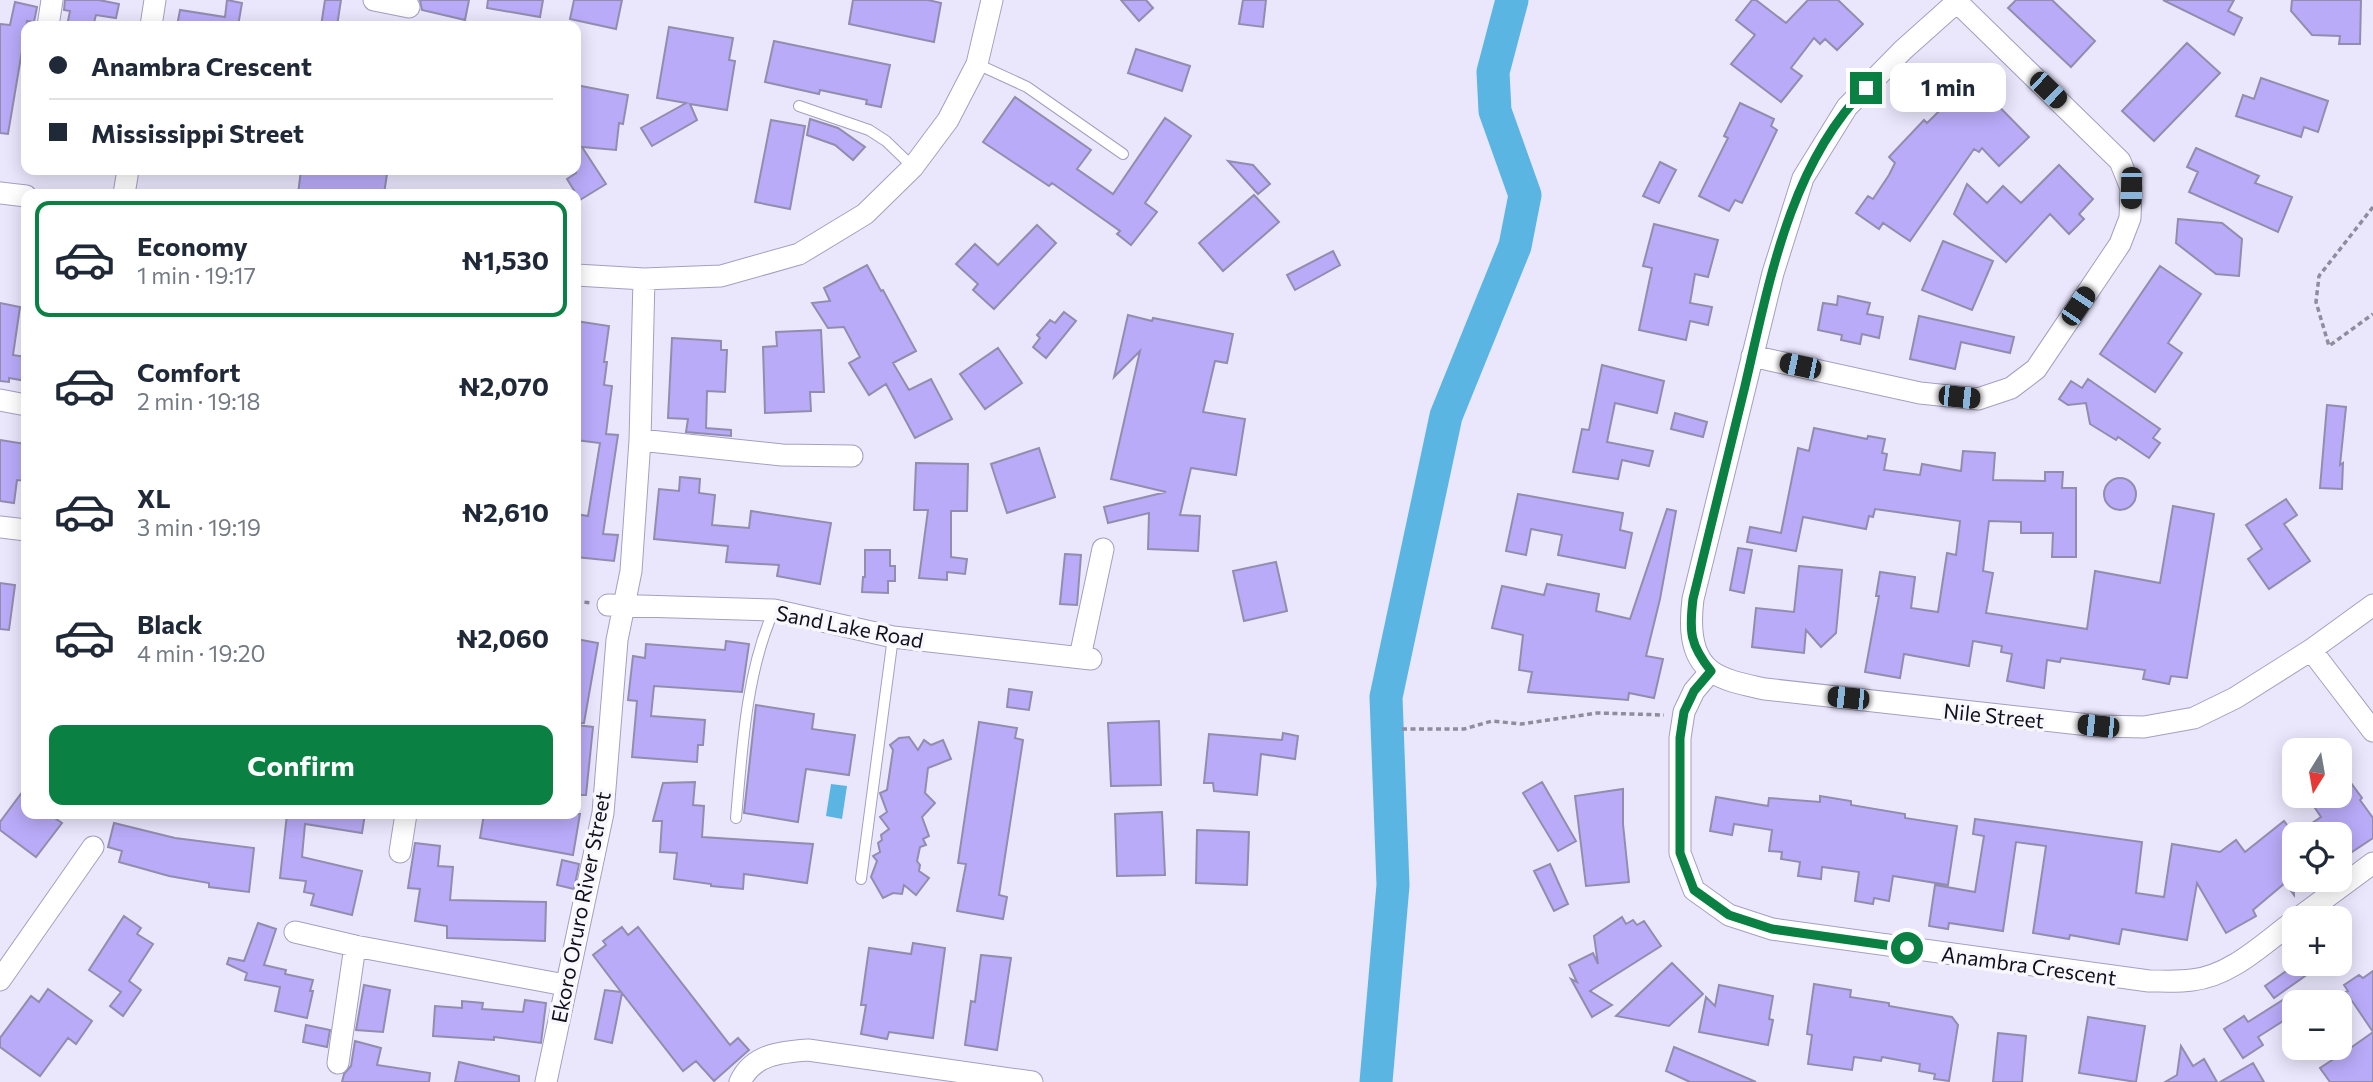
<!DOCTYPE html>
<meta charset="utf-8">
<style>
:root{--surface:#fff;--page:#f2f2f3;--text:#1f2937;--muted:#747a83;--line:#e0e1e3;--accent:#0b8043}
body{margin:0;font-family:Commissioner,sans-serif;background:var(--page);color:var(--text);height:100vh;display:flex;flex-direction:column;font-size:26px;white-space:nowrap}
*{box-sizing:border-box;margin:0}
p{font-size:23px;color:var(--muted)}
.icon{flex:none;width:38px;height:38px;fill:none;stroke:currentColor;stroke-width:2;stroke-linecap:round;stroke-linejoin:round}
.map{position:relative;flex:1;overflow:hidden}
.details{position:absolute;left:21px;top:189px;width:560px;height:630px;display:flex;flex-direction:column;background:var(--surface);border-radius:14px;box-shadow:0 4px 18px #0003}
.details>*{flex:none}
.guide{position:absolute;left:21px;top:21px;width:560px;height:154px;border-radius:14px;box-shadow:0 4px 18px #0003;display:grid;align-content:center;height:154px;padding:0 28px;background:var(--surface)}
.needle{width:46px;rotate:191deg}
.controls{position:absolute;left:2282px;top:738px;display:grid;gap:14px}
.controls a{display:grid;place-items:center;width:70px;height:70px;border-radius:14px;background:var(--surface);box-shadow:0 4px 18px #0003;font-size:35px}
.end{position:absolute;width:32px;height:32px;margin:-16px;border:9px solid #0b8043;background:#fff;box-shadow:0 0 0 4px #fff}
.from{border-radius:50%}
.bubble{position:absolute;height:49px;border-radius:14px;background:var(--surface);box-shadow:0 4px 18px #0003;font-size:23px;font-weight:700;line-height:49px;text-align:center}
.car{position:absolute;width:21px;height:42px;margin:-21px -10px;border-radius:9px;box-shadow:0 0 5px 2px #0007;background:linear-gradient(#222 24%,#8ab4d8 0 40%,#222 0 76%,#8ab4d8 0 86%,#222 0)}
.guide b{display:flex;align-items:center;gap:24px;height:66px;font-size:26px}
.guide b+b{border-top:2px solid var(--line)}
.guide i{width:18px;height:18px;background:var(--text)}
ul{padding:12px 0 0;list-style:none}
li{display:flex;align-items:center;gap:21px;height:116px;margin:0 14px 10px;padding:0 14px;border:4px solid transparent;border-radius:14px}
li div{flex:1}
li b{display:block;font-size:26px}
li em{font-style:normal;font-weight:700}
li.on{border-color:var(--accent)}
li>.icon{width:63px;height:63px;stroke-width:1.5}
.button{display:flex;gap:14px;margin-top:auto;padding:14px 28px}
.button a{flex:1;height:80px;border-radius:14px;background:var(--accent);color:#fff;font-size:28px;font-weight:700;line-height:80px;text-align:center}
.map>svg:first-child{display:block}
.water{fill:#5ab5e3}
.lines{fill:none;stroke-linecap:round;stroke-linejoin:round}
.river{stroke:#5ab5e3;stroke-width:33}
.building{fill:#b9abf8;stroke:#928dae;stroke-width:2}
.lane-casing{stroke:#a49fc1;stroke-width:12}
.street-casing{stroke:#a49fc1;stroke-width:23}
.path{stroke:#8e8c9d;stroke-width:3.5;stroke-dasharray:5 3.5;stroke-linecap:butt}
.lane{stroke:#fff;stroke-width:10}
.street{stroke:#fff;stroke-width:21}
.route{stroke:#0b8043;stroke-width:9}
.labels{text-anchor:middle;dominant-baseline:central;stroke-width:7;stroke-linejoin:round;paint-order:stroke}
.street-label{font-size:21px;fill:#110f1a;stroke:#f8f7fe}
</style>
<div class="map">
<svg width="2373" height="1082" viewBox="0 0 2373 1082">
<rect width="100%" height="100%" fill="#eae7fd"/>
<!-- water -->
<path class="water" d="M831,784L847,786L842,819L826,816Z"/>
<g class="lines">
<!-- river -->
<path class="river" d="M1376,1082L1393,885L1386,697L1446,416L1515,246L1525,195L1495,111L1493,72L1512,0"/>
</g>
<!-- building -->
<path class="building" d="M65,0H99L119,4L116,18L96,15L93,26H67L70,11L64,10Z
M227,0L242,3L238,26H177L180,10L225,17Z
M325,0H341L337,26H321Z
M420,0H469L465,20L422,10Z
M488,0H543L540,17L487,8Z
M574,0H622L616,29L570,19Z
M853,0H928L941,3L934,42L849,24Z
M1121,0H1146L1153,8L1139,21Z
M1243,0H1266L1263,27L1239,24Z
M1752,0H1756L1786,23L1808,0H1838L1863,24L1837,50L1825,39L1820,44L1814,38L1791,68L1802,76L1781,102L1731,64L1755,35L1736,20Z
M2016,0H2052L2095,41L2071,67L2008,8Z
M2163,0H2234L2228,11L2242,18L2234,35Z
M2292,0H2361L2360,44H2339L2340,36L2312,35L2291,11Z
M15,2L37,7L34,22L27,21L8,134L0,133V24L10,25Z
M669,27L733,38L729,60L735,61L727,110L690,104L697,120L652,146L641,128L686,103L657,98Z
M774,41L890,65L881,107L866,104L867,100L820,90L819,94L765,82Z
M2187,43L2220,73L2154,141L2122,111Z
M1136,49L1190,66L1182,91L1128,73Z
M2261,78L2328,101L2318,132L2304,127L2301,137L2236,116L2243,95L2254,99Z
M1972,79L2029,137L1999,166L1982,148L1979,152L1974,149L1910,241L1883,223L1879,229L1856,213L1868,196L1873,199L1889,175L1895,163L1889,157L1924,120L1927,123Z
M576,85L628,95L623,124L619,123L616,150L582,147L606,184L580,200L567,179L576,173Z
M1015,97L1091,150L1077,169L1113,194L1165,118L1191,136L1145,203L1157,212L1131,245L1117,234L1120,231L1062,190L1052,183L1049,186L983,142Z
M1740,103L1774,119L1771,126L1777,130L1742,203L1735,200L1729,211L1699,196L1728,138L1724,136Z
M810,119L838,128L865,147L853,160L835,145L807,135Z
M771,120L805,126L790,209L755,202Z
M2196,148L2259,176L2255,183L2292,197L2278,232L2189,192L2198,172L2187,167Z
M1228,161L1253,165L1270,184L1258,194Z
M1660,162L1676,170L1659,203L1643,196Z
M2059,165L2093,199L2079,214L2084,219L2069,234L2050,214L2006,262L1954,214L1967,184L1987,203L2003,186L2021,203Z
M301,170H358L387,174L384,194H298Z
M1254,195L1279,222L1223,271L1199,243Z
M2178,219L2222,223L2242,239L2239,276L2216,274L2176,243Z
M1654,224L1718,240L1708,277L1695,274L1690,303L1712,307L1708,325L1690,321L1686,340L1639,330L1652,268L1643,266Z
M1037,225L1056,243L994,309L973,290L978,284L956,264L975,244L998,265Z
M1943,241L1993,261L1972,310L1922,290Z
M1333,251L1340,265L1295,290L1287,275Z
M867,265L881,291L883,290L916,351L893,363L909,390L931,379L952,419L915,438L886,384L869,395L849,363L860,357L844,327L828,328L812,303L830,301L824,288Z
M2160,266L2201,294L2168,343L2182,353L2155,392L2100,354Z
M1838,296L1870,303L1867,314L1883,317L1879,338L1862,334L1860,344L1841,340L1842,335L1818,330L1823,303L1837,305Z
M0,303L20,307L13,355L26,357V381L9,378V382L0,381Z
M1064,312L1076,321L1046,358L1033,347L1040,338L1037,335L1050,320L1055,323Z
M1128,315L1152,321L1153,318L1233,334L1227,363L1215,361L1203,412L1245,419L1236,475L1191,468L1180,515L1200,516L1198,551L1148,549L1149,513L1108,523L1104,507L1166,492L1111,479L1140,351L1114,377Z
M1919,316L2014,337L2010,353L1961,342L1955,369L1910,359Z
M576,321L609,326L604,362H607L604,385L612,386L606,434L618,435L603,534L618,535L614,561L576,557V514L588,516L600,443L576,440Z
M821,330L824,392H810L811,411L765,413L763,347L777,346L776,332Z
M672,338L721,341V350H727L725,392L707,391L706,428L731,430V436L686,432L688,419L668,418Z
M998,348L1022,383L985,409L960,374Z
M1602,365L1664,381L1657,413L1615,403L1607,442L1653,451L1649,466L1622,460L1618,479L1573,472L1582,429L1589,430Z
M2088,379L2160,429L2153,438L2160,443L2149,458L2118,437L2116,440L2090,424L2086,403L2068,405L2059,399L2071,381L2082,388Z
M2327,405L2346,407L2340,465L2343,463L2342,489L2320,488Z
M1675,413L1707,422L1703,437L1671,429Z
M1814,428L1867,439L1868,436L1885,439L1882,453L1887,454L1884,470L1920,475L1922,464L1961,471L1963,451L1995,453L1993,480L2045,481V472H2063L2062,488H2076V557H2052L2053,533H2021V522L1989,521L1983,571L1993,573L1986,613L2087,629L2095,571L2160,583L2173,506L2214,514L2187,678L2171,676L2169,684L2143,679L2145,670L2061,658L2060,662L2047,660L2044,688L2007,681L2012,654L2001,652L2002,646L1973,641L1969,666L1904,654L1900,678L1865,672L1879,596H1876L1880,572L1915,577L1911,608L1938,612L1947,553L1956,555L1960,521L1875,509L1873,517L1869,516L1866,529L1803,517L1796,551L1747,542L1750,527L1781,533L1798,448L1809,451Z
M0,440L26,444V481L17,480L14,503L0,501Z
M1039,448L1055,497L1007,513L991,464Z
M916,463L968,464L967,511H951V557L967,559L965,574L947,572V580L919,578L928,510H914Z
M680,477L700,479L699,493L715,495L712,525L749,528L751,511L831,523L820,584L777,576L779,565L726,562L728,546L654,539L659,489L679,491Z
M2104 494a16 16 0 1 1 32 0a16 16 0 1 1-32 0Z
M1518,494L1623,513L1620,530L1632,533L1625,568L1558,555L1562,535L1531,529L1526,555L1506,551Z
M2286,499L2297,515L2284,524L2310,561L2269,589L2248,559L2262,549L2246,525Z
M1667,509L1676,511L1660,599L1646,656L1663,659L1654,698L1629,693L1628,700L1528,692L1532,672L1519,670L1523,635L1492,628L1502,586L1544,595L1547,584L1599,594L1596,611L1630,619Z
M1738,548L1752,550L1744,593L1730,590Z
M865,550H890V566H895V581H888V593L862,592L863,577H865Z
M1065,554L1081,555L1077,605L1060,604Z
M1276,562L1287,611L1244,621L1233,571Z
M1799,566L1842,570L1836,633L1821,647L1806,630L1804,653L1752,647L1756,608L1794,612Z
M0,583L15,585L9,630L0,629Z
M576,639L598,643L584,723H576Z
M726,641L749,644L742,692L654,686L651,716L705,720L703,745H698L697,762L632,757L637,701L628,700L633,656L645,658L646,644L725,650Z
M1009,689L1032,692L1029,710L1007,707Z
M756,705L814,714L812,729L855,735L849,775L806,769L798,822L744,813Z
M1159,721L1161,785L1111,786L1108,723Z
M979,722L1017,728L1015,738L1023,740L999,895L1007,897L1003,919L957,911L966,864L958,863Z
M576,725L593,727L586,795H576Z
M1283,733L1298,736L1295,759L1261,754L1257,795L1214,791L1213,783H1204L1209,734L1282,740Z
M909,737L918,750L924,740L931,745L943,740L951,759L928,768L925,793L935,803L922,817L929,836L923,839L926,845L920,847L917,861L920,865L919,871L929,878L916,895L904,885L902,894L893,893L883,898L871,877L877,861L873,856L880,852L878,843L882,840L881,835L889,829L880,817L887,812L880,793L887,790L893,750L890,745L899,738Z
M2340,768L2362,798L2360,800L2373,818V838L2340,860V835H2294L2321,817L2307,796H2340Z
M695,782L693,805L704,806L702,837L813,844L807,883L744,874L743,889L711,886V884L674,879L677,853L660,852L662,821H653L663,783Z
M1542,782L1576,841L1558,851L1523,793Z
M26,787V814H49L62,823L36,857L0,830V822Z
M1623,789V824L1629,882L1586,886L1575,796Z
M1820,796L1851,801V805L1905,814V818L1957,826L1948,885L1893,876L1889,901L1874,898L1873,904L1855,901L1859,872L1822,867L1821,879L1798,876L1800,862L1781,859L1782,852L1769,851L1772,830L1734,824L1732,835L1710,831L1716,797L1768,806L1769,798L1820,802Z
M1162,812L1165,875L1117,876L1115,814Z
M287,814H365L362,833L305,824L302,857L362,871L352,915L311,905L314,894L304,892L306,881L280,878Z
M484,814H580L573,855L480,838Z
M1975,819L2142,842L2136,893L2164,897L2172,844L2220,852L2236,840L2245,852L2284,821L2294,834V895L2285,883L2253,910L2256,916L2226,933L2197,883L2187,940L2122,929L2119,944L2070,935L2069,939L2033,933L2046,846L2016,842L2003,931L1949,923L1948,929L1929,926L1935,885L1975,892L1984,836L1973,834Z
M114,823L175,838L254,848L249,892L209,887V883L169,876L119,862L122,851L108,847Z
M1197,830L1249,832L1247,885L1196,883Z
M415,843L440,846L438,866L453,867L450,900L546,902L545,941L447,938V926L415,921L420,889L408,888Z
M562,860L579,864L574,889L557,885Z
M1550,864L1568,904L1554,911L1534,871Z
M124,916L141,928L137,934L153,944L129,981L141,990L123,1016L110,1006L121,992L89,970Z
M1622,917L1626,924L1633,920L1637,925L1644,921L1661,946L1590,991L1612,1005L1592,1017L1571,979L1577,982L1569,965L1593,953L1598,964L1594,936Z
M258,923L276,929L264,965L286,970L285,974L313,980L310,991H313L307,1018L275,1011L280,987L245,980L247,973L227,964L229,958L244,961Z
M622,927L628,935L638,927L730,1045L738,1038L749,1050L714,1081L696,1061L683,1071L622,993L612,1043L595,1039L605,990L621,992L593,955L606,945L603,941Z
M913,943L945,948L933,1038L889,1032L887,1039L861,1034L866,1005H861L869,948L911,954Z
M981,955L1011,958L997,1050L965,1045L971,1001L975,1002Z
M1672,963L1703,994L1669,1026L1616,1016Z
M2296,964H2322L2274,998L2265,986Z
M2373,971V1082H2330L2320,1068L2332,1060L2323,1048L2349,1049L2373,1032L2346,992L2348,991L2344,985L2359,975L2363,978Z
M1814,984L1851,990L1850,997L1889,1003V1006L1952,1017L1958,1025L1949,1081L1934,1079L1935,1074L1919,1071L1920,1064L1882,1057L1881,1061L1854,1057L1852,1070L1808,1064L1812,1035L1807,1034Z
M364,985L390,990L383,1032L356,1030Z
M1719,985L1773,996L1769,1019L1773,1020L1768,1045L1699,1032L1706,997L1715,1006Z
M48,989L92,1021L76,1044L68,1038L40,1076L0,1047V1038L31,996L39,1002Z
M2289,996L2294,1004V1014L2258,1037L2263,1045L2243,1058L2224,1029L2244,1016L2248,1022Z
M525,1000L546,1003L541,1043L494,1037V1040L433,1036L435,1006L462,1008V1001L483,1003L482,1009L523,1012Z
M2088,1017L2145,1026L2136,1082L2079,1073Z
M306,1025L330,1030L327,1047L303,1042Z
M1998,1033L2026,1036L2022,1082H1993Z
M355,1041L381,1048L377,1065L430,1073L429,1082H342L344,1074L351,1066Z
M2181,1046L2193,1066L2204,1059L2217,1082H2165L2177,1075Z
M1674,1047L1703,1059L1756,1082H1690L1666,1071Z
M459,1062L519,1076V1082H455Z
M2253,1063L2264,1082H2220Z"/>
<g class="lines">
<!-- lane casing -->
<g class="lane-casing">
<path id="lane" d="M977,64L1027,87L1123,154
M799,106L869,130L886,141L913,167
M736,818C742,750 746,672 774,610
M861,879L893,637"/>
</g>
<!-- street casing -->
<g class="street-casing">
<path id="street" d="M374,0L409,7
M1959,0L1903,50L1847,107L1803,178L1773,273L1693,599C1690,623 1689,655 1711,671C1726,682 1748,685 1765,689L2098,726L2144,727L2194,718L2235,698L2311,650L2373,605
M48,26L52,0
M151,26L155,0
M0,193L26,196
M124,194L128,170
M576,275L644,279L721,276L799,254L865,214L913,167L948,120L977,64L992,0
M1752,356L1920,393L1978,399L2011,388L2036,369L2120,244L2130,218L2131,188L2120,161L1957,2
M0,400L26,405
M640,440L782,455L852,456
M0,527L26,530
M608,605L774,610L893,637L1091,659
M2311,650L2373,731
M1080,657L1103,549
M1711,671L1694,691L1684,712L1680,738V853L1694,890L1729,915L1772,929L2149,981C2163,981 2178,982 2192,980C2231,976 2264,943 2294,921
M400,852L406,814
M2297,919L2373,863
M295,932L355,946L565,985
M0,980L93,847
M338,1063L355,946
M546,1082L603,813L617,640L631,571L640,440L644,279
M740,1082C753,1054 781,1052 808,1050L1032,1082"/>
</g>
<!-- path -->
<path class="path" d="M2373,207L2319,276L2316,302L2329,346L2373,314
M576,601L591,603
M1402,729H1464L1492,721L1521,724L1597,713L1664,715"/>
<!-- lane -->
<use href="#lane" class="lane"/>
<!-- street -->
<use href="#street" class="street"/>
</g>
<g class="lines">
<!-- route -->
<path class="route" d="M1866,88C1789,166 1769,283 1745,386C1728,457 1711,528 1693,599C1689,632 1690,645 1711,671L1694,691L1684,712L1680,738V853L1694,890L1729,915L1772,929L1907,948"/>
</g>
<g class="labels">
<!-- street labels -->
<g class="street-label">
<text transform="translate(850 626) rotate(11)">Sand Lake Road</text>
<text transform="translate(1994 715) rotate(6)">Nile Street</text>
<text transform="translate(580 907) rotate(-79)">Ekoro Oruro River Street</text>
<text transform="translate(2029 965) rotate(8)">Anambra Crescent</text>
</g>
</g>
</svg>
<div class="controls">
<a><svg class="needle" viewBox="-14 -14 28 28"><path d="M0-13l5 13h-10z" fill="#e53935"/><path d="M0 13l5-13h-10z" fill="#747a83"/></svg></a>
<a><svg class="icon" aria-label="locate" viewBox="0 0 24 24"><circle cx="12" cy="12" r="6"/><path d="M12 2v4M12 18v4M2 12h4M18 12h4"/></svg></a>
<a>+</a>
<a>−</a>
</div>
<i class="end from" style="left:1907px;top:948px"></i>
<i class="end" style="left:1866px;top:88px"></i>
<div class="bubble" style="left:1890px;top:63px;width:116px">1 min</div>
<i class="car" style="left:2048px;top:90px;rotate:134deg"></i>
<i class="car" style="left:2131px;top:188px;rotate:181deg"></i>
<i class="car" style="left:2078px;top:306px;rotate:34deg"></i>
<i class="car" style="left:1800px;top:366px;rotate:282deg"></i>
<i class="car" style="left:1959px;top:397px;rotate:96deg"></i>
<i class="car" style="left:1848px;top:698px;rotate:276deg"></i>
<i class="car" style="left:2098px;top:726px;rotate:276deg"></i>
<div class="guide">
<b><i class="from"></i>Anambra Crescent</b>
<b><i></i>Mississippi Street</b>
</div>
<section class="details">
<ul>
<li class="on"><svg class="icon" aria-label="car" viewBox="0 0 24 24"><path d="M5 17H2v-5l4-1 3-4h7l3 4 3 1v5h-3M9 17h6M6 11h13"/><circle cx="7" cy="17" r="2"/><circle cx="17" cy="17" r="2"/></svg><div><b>Economy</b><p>1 min · 19:17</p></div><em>₦1,530</em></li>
<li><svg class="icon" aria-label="car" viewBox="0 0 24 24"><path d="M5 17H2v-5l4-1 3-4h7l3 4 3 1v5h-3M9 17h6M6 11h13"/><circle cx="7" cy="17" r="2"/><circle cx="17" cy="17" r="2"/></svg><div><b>Comfort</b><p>2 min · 19:18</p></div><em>₦2,070</em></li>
<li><svg class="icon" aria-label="car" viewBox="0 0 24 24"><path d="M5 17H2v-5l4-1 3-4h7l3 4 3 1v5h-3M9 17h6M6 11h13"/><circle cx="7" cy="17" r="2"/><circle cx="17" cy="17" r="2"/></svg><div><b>XL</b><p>3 min · 19:19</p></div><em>₦2,610</em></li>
<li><svg class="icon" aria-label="car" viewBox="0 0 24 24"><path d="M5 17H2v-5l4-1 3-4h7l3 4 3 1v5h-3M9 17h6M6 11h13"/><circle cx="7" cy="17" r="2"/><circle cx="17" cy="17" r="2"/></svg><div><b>Black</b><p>4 min · 19:20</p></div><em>₦2,060</em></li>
</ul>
<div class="button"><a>Confirm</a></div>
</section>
</div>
